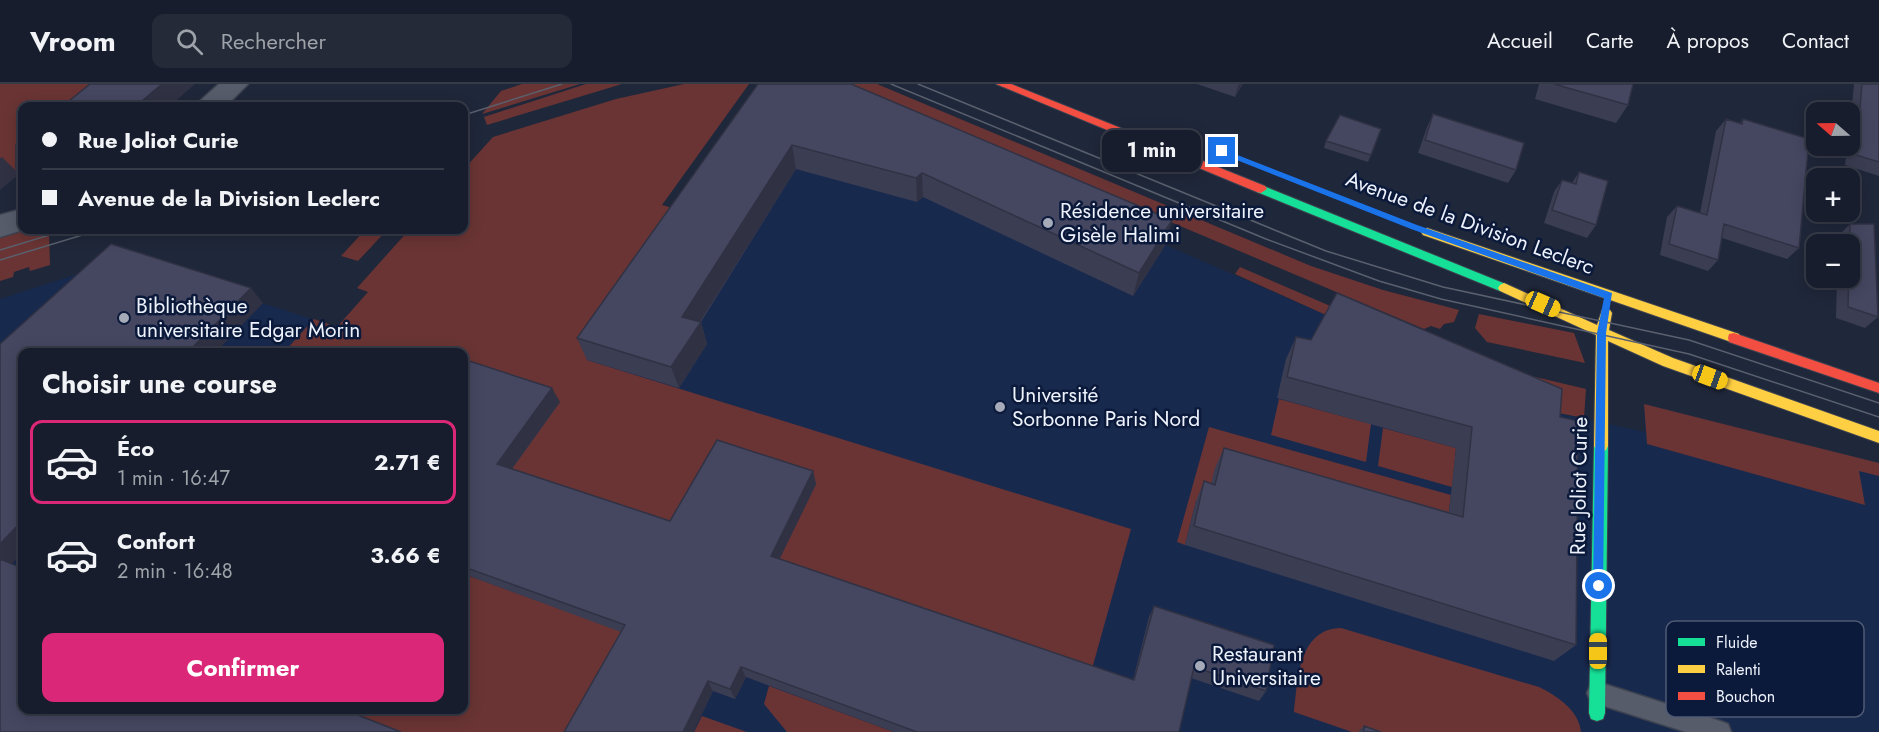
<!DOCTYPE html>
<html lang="fr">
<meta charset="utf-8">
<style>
:root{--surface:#171d2c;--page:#242a38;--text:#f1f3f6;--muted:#9ea2a9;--line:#363b48;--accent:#db2777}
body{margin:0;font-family:Jost,sans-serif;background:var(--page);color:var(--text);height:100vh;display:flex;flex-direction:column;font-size:22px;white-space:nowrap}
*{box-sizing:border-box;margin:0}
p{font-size:20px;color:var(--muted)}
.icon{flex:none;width:33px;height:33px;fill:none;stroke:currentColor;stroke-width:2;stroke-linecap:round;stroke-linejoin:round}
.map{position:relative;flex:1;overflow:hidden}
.panel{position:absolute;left:18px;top:264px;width:450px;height:366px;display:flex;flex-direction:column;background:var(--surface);border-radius:12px;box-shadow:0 3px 15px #0003,0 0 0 2px var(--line)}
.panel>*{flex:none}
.hud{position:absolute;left:18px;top:18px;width:450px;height:132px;border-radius:12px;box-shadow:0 3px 15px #0003,0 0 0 2px var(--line);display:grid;align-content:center;height:132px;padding:0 24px;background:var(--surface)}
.needle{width:39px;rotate:290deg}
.controls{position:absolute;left:1806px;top:18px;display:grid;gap:12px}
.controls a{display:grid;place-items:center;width:54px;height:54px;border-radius:12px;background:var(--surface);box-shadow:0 3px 15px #0003,0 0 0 2px var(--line);font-size:30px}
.end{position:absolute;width:27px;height:27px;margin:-14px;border:8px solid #1a73e8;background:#fff;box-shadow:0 0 0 3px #fff}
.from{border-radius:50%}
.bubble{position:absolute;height:42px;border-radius:12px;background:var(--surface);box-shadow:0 3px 15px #0003,0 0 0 2px var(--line);font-size:20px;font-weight:700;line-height:42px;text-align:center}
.car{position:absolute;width:18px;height:36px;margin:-18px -9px;border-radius:8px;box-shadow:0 0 4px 2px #0007;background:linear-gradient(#f5c518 24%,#345 0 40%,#f5c518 0 76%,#345 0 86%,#f5c518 0)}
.hud b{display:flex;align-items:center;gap:21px;height:57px;font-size:22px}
.hud b+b{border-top:2px solid var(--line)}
.hud i{width:15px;height:15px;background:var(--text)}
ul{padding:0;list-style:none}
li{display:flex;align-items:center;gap:18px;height:84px;margin:0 12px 9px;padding:0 12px;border:3px solid transparent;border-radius:12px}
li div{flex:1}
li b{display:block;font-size:22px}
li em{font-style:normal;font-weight:700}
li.active{border-color:var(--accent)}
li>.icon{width:54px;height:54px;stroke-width:1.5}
h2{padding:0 24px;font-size:27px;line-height:72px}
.action{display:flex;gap:12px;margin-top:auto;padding:12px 24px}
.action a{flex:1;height:69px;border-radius:12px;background:var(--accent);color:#fff;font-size:24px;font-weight:700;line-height:69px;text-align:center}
header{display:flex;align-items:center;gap:36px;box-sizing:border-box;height:84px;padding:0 30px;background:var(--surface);border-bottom:2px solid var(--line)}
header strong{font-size:28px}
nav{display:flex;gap:33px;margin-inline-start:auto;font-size:21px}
.search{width:420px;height:54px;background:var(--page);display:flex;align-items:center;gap:15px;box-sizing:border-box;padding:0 21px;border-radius:12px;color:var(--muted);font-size:22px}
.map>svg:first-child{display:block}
.built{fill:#18294e;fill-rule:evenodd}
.green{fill:#6a3434}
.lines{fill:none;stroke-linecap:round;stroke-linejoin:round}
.lane-casing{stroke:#3d4250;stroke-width:3}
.street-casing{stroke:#3d4250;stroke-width:3}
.fast-casing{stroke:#3d4250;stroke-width:2}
.slow-casing{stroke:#3d4250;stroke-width:2}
.jam-casing{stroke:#3d4250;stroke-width:2}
.lane{fill:#565c6a;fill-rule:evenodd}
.street{fill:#565c6a;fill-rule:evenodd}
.fast{fill:#16e098;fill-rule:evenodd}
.slow{fill:#ffcf43;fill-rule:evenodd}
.jam{fill:#f24e42;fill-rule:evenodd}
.tram{stroke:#5a606d;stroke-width:1.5}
.wall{fill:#3b3d53}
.shaded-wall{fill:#303244}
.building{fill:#454761;stroke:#303244;stroke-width:1.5}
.route{fill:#1a73e8}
.poi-dot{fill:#a5abb8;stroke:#0b193a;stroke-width:2}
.labels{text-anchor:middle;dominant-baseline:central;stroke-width:5;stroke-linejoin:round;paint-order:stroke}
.poi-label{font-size:21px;fill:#edf2fc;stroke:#0b193a;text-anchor:start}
.street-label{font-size:21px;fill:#edf2fc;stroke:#0b193a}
.key{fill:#0b193a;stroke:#4f5a74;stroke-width:1.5}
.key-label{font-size:16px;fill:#edf2fc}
</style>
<header>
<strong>Vroom</strong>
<div class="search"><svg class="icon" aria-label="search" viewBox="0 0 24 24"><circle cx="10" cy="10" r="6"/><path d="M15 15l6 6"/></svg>Rechercher</div>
<nav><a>Accueil</a><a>Carte</a><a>À propos</a><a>Contact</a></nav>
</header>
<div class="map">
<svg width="1879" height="648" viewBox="0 0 1879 648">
<rect width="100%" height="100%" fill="#1f273a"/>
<!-- built -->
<path class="built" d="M779,0L921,54L1543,326L1645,348L1644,320L1879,379V648H0V215L124,175L337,243L369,208L587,276ZM22,268H464V626H22Z"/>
<!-- green -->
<path class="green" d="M0,0H126L99,22H22V87H0Z
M522,0H580L482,30L501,7Z
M586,0H622L487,41L484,33Z
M684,0H749L662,121L689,129L587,276L1131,445L1090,592L775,484L816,400L676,449L506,393L464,306V268H284L314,235L337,243L368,208L357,204L409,146H464V85L493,53L616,15Z
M844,0H877L1311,182L1383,206L1459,226L1454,238L1444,240L1440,245L1431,242L1424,245Z
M49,146L50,181L30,187L29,183L14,188L13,193L0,197V147Z
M365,146H387L358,177L341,172Z
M1240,183L1379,243L1326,231L1235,190Z
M1479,230L1574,249L1585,279L1487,258L1475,244Z
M1481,280L1586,305L1584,334L1543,326Z
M1279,315L1371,340L1366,378L1271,351Z
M1644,320L1879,379V392L1859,387L1865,421L1647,360Z
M1209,343L1451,411L1446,451L1196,417L1185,461L1177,458Z
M1383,344L1456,364L1452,403L1378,382Z
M464,490L632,551L578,648H391L336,626H464Z
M1341,544L1539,603C1557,612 1579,626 1581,648H1352L1294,628C1298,596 1298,545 1341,544Z
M769,602L894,648H787L764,620Z
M702,632L747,648H694Z"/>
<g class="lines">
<!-- lane casing -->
<g class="lane-casing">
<path id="lane" d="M1598,598L1720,637L1728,640L1731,648H1686L1598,620L1590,616L1587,609L1590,602Z"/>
</g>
<!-- street casing -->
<g class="street-casing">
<path id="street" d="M219,0H248L226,22H197L201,16Z
M22,125L23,146L0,153V131Z"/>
</g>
<!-- fast casing -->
<g class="fast-casing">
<path id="fast" d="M1261,101L1508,201L1510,204L1508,207H1500L1257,108L1255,105Z
M1601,356L1606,358L1608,362L1605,629L1603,635L1597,637L1591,635L1589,629L1594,362L1596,358Z"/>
</g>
<!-- slow casing -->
<g class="slow-casing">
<path id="slow" d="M1427,144L1739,250L1740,254L1734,259L1423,151L1421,148Z
M1504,199L1597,241L1602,226H1610L1612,229L1609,246L1673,274L1879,347V359L1663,282L1608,257V362L1606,366L1601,368L1596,366L1594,362L1596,251L1500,207L1498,204L1500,201Z"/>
</g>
<!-- jam casing -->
<g class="jam-casing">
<path id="jam" d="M996,0H1011L1265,102L1267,105L1261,109L1257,108Z
M1734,249L1879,299V309L1729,258L1728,254L1729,250Z"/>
</g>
<!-- lane -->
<use href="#lane" class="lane"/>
<!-- street -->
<use href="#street" class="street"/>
<!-- fast -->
<use href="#fast" class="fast"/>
<!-- slow -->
<use href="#slow" class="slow"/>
<!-- jam -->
<use href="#jam" class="jam"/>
<!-- tram -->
<path class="tram" d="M891,0L1266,155L1379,197L1441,215L1689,270L1879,333
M918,0L1326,167L1443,203L1689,256L1879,319
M464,31L562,0
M0,166L66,146
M0,176L99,146"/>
</g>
<!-- wall -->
<path class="wall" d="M758,0L1172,136L1166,160L1133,212L923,113L917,118L796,85L701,238L707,260L679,304L587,276L577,254Z
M1197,0H1243L1235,13Z
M1539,0H1633L1628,21L1616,39L1535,15Z
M1854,0H1879V92L1845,81L1847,62H1850V40Z
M1433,30L1516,86L1508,99L1418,69L1427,43Z
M1726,35L1740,39L1743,35L1799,164L1787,175L1722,154L1718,176L1708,187L1660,171L1667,133L1677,122L1700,129L1716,47Z
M1326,57L1371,71L1368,78L1324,64Z
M1579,88L1596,141L1587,154L1544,139L1554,108L1562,96L1572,99Z
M1850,140L1878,233L1865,244L1836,234L1837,194H1850V160H1838V152Z
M1296,253L1560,333L1576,561L1554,577L1185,461L1196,417L1204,397L1211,400L1215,384L1224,364L1449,428L1456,364L1277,314L1286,275Z
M464,279L560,318L512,385L670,437L813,387L816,400L779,475L1133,596L1149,533L1154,522L1266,607L1259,617L1191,594L1179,648H894L746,593L735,615L713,607L693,648H564L621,548L464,490Z
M1364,642L1381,648H1358Z"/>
<!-- shaded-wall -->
<path class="shaded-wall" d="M162,0H195L170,22H136Z
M1239,0H1243L1235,13L1238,2Z
M792,61L796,85L693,249L701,238L707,260L679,304L671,283L682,233Z
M2,73L19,90H22V99L16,93L0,106V74Z
M922,89L923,113L917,118L916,94Z
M1172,136L1166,160L1133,212L1139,189Z
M251,204L263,219L216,268H188Z
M552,304L560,318L506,393L497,380Z
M813,387L816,400L775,484L771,472Z
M22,437V470L10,482L0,476V460Z
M741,583L746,593L735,615L730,605Z
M708,597L713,607L693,648H683Z"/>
<!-- building -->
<path class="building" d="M90,0H162L136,22H63Z
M758,0H851L1172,136L1139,189L922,89L916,94L792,61L682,233L701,238L671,283L577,254Z
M1554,0H1633L1628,21Z
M1862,0H1879V78L1856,71Z
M1433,30L1524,59L1516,86L1425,56Z
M1340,31L1381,45L1371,71L1326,57Z
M1726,35L1742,40L1743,35L1809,55L1799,164L1724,140L1718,176L1669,160L1677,122L1707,131Z
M22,56V90L16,92V61Z
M1579,88L1608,97L1596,141L1552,126L1562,96L1576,100Z
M1850,140H1874L1878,233L1848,223Z
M111,160L251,204L188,268H22V437L0,460V260Z
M1337,209L1562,305L1560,333L1578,337L1576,561L1194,442L1204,397L1215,401L1224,364L1463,433L1472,343L1287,293L1296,253L1311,256Z
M466,276L552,304L497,380L670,437L717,356L813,387L771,472L1134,596L1154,522L1274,561L1266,607L1194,583L1179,648H917L741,583L730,605L708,597L683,648H564L625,541L464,483V279Z
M0,475L22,484V626H345L401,648H0Z
M1364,642L1381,648H1364Z"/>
<!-- route -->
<path class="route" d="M1222,65L1417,141L1612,209L1606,249L1603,505H1595L1593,502L1597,249L1604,214L1411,145L1219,69Z"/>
<!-- markers -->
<g class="poi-dot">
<circle cx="1048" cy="139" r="6"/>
<circle cx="124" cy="234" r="6"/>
<circle cx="1000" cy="323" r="6"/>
<circle cx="1200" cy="582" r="6"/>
</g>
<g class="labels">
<!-- poi labels -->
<g class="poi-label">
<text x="1060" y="127">Résidence universitaire<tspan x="1060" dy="24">Gisèle Halimi</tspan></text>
<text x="136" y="222">Bibliothèque<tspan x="136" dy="24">universitaire Edgar Morin</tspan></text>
<text x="1012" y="311">Université<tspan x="1012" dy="24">Sorbonne Paris Nord</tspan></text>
<text x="1212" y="570">Restaurant<tspan x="1212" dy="24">Universitaire</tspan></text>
</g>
<!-- street labels -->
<g class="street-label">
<text transform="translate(1470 139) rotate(20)">Avenue de la Division Leclerc</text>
<text transform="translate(1579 402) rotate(-89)">Rue Joliot Curie</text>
</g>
</g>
<!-- legend -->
<rect x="1666" y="537" width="198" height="96" rx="9" class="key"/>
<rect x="1678" y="554" width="27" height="8" fill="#16e098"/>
<rect x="1678" y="581" width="27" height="8" fill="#ffcf43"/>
<rect x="1678" y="608" width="27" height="8" fill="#f24e42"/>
<g class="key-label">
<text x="1716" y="564">Fluide</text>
<text x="1716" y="591">Ralenti</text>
<text x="1716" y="618">Bouchon</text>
</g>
</svg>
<div class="controls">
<a><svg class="needle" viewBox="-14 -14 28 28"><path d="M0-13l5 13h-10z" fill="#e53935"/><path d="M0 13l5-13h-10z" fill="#9ea2a9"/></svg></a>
<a>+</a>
<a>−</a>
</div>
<i class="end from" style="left:1599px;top:502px"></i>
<i class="end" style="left:1222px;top:67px"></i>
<div class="bubble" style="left:1102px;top:46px;width:99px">1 min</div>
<i class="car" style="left:1543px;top:220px;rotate:114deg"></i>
<i class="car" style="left:1710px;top:293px;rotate:110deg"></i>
<i class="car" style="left:1598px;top:567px;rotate:0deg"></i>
<div class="hud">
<b><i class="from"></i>Rue Joliot Curie</b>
<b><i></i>Avenue de la Division Leclerc</b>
</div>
<section class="panel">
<h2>Choisir une course</h2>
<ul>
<li class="active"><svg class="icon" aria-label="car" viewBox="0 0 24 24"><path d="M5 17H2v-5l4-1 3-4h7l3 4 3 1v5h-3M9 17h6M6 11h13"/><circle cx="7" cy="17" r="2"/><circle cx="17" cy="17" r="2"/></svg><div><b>Éco</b><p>1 min · 16:47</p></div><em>2.71 €</em></li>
<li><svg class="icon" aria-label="car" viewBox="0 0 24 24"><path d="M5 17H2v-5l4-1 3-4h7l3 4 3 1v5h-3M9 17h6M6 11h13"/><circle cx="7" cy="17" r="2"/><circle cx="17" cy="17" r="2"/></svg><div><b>Confort</b><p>2 min · 16:48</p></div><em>3.66 €</em></li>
</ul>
<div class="action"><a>Confirmer</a></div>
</section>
</div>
